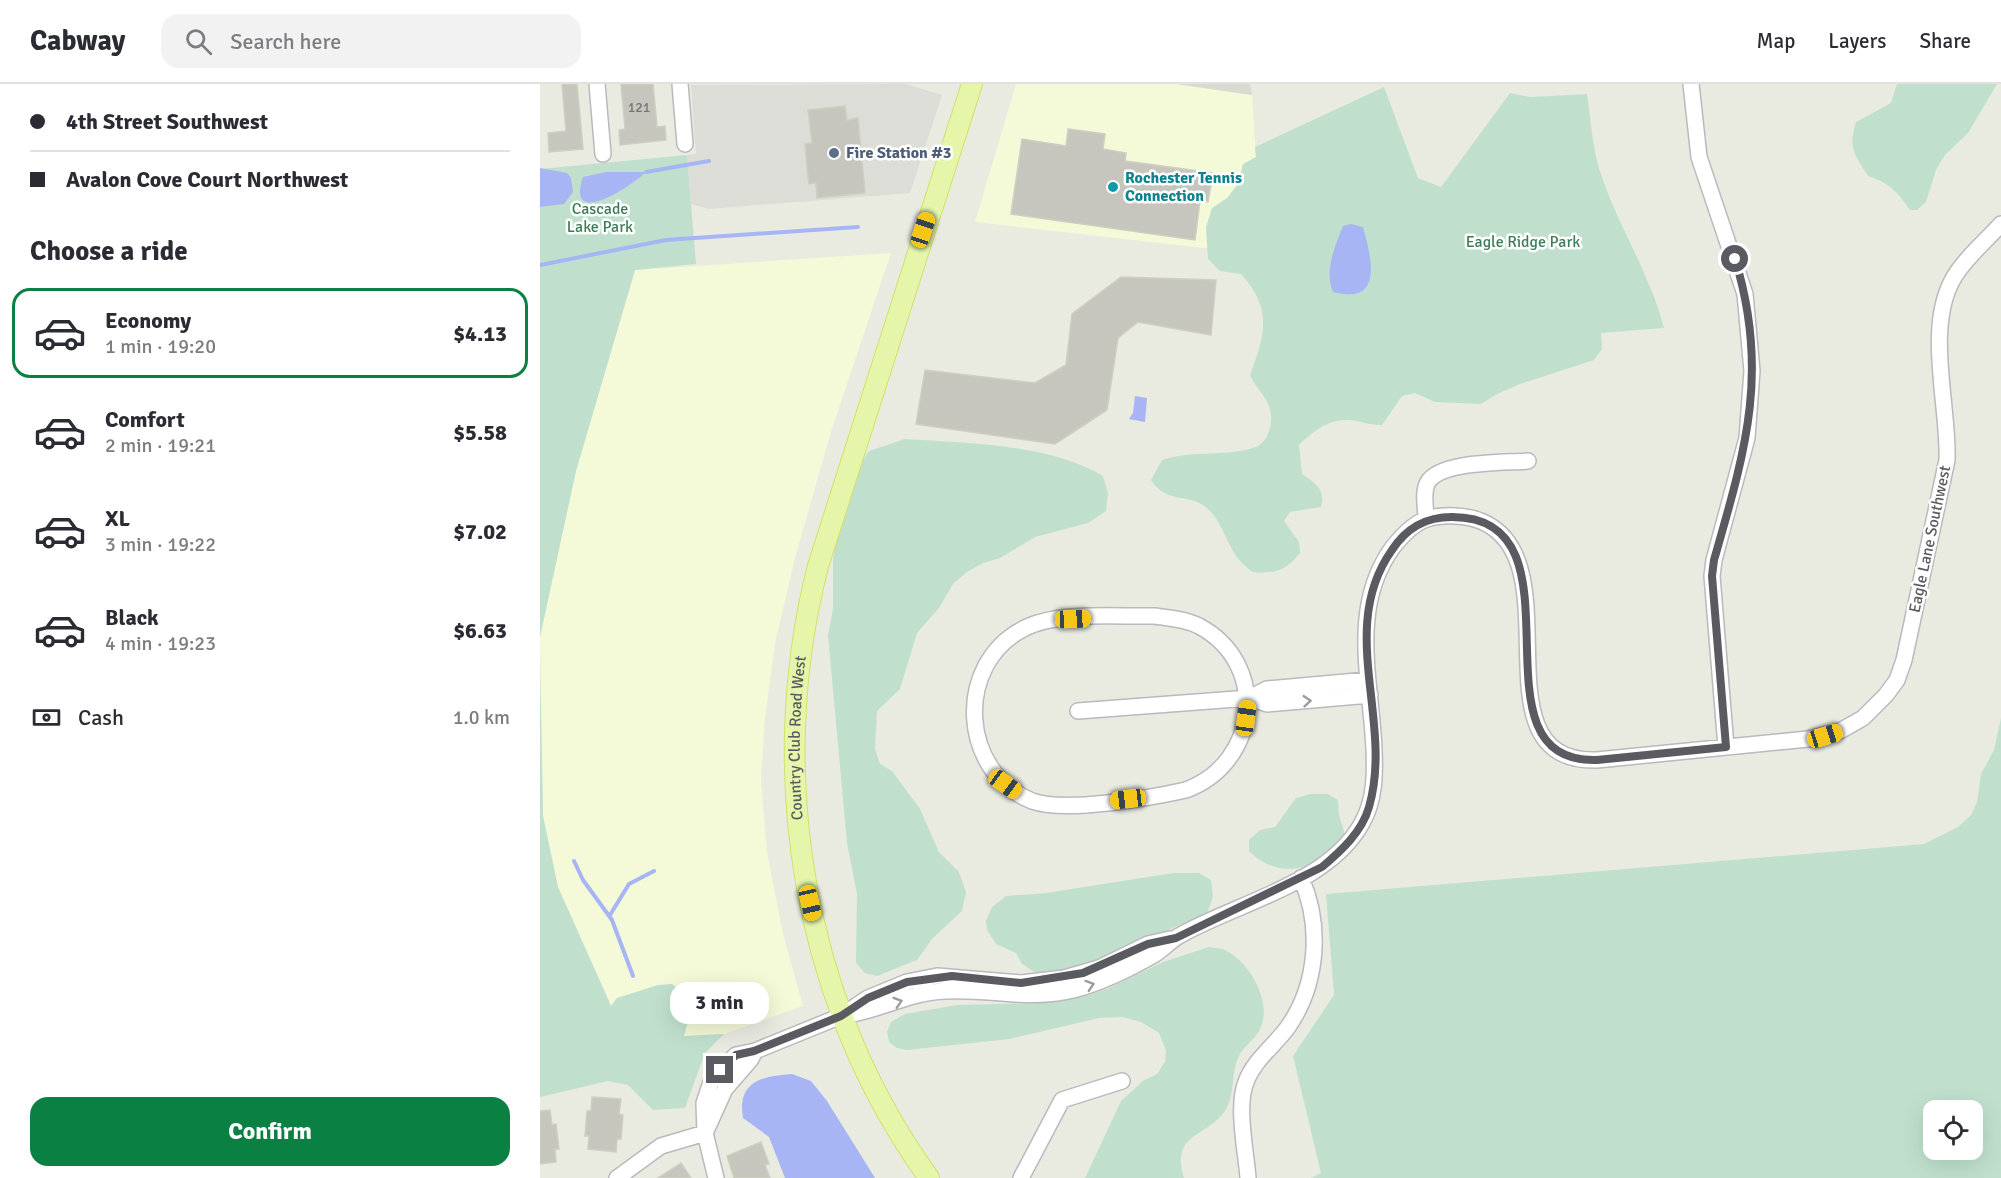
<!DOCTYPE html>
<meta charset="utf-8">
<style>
:root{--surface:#fff;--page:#f2f2f3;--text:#2b2b33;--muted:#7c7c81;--line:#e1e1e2;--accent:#0b8043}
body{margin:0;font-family:Signika,sans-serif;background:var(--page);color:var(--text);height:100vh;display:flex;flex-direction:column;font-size:22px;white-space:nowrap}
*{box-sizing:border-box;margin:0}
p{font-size:20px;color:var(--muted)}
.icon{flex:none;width:33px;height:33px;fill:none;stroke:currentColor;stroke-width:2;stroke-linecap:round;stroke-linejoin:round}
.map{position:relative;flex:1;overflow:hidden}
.drawer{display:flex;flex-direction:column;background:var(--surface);width:540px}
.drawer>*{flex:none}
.guide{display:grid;align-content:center;height:132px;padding:0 30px;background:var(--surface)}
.controls{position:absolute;left:1383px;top:1016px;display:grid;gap:12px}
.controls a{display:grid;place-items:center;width:60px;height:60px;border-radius:12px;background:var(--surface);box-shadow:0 6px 24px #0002;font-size:30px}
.end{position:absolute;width:27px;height:27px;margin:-14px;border:8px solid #5a5a61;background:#fff;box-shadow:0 0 0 3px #fff}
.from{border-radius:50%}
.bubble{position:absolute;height:42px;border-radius:18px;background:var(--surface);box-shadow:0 6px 24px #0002;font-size:20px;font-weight:700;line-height:42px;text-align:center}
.car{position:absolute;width:18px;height:36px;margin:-18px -9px;border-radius:8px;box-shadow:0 0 4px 2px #0007;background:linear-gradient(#f5c518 24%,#345 0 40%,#f5c518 0 76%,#345 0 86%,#f5c518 0)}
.guide b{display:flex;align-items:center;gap:21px;height:57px;font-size:22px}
.guide b+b{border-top:2px solid var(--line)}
.guide i{width:15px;height:15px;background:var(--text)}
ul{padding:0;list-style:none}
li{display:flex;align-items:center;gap:18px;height:90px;margin:0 12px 9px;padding:0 18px;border:3px solid transparent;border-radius:18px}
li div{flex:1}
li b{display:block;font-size:22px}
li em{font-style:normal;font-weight:700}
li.on{border-color:var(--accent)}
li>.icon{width:54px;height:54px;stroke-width:1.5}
h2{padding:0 30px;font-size:27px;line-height:72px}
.pay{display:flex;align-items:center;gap:15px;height:66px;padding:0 30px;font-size:22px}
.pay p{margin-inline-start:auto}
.primary-button{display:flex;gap:12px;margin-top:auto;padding:12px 30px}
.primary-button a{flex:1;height:69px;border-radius:18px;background:var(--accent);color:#fff;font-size:24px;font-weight:700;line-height:69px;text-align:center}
header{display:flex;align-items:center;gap:36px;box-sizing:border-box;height:84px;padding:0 30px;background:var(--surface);border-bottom:2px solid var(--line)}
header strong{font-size:28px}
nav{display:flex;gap:33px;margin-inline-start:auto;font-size:21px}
.search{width:420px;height:54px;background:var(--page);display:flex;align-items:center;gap:15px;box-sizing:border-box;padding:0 21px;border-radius:18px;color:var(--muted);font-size:22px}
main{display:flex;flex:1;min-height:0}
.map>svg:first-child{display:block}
.commercial{fill:#f4f9d8}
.industrial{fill:#dcddd6}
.education{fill:#d9dbd0}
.green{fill:#c0e0cd;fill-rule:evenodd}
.water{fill:#a7b5f5}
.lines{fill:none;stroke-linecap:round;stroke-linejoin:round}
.stream{stroke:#a7b5f5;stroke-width:4}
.building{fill:#c6c6be;stroke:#cecfc0;stroke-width:1.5}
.minor-casing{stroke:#b9b9bf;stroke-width:18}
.major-casing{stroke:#d4e164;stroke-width:22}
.minor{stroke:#fff;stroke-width:15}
.major{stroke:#e5f6ab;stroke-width:20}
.oneway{stroke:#9c9ca0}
.route{stroke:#5a5a61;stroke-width:8}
.service-dot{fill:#5c6f8a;stroke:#fff;stroke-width:2}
.culture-dot{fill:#0f9aa8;stroke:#fff;stroke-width:2}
.labels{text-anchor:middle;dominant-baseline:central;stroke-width:5;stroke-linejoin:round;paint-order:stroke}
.number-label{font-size:14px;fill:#757578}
.service-label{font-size:16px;font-weight:bold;fill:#4e5e75;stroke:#fff;text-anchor:start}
.culture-label{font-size:16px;font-weight:bold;fill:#0d838f;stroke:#fff;text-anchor:start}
.park-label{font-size:16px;fill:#3c7d58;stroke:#fff}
.street-label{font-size:16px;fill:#5a5a61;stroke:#fff}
</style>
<header>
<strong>Cabway</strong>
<div class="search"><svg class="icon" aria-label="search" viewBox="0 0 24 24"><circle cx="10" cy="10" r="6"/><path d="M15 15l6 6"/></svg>Search here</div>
<nav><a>Map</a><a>Layers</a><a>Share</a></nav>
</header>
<main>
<section class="drawer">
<div class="guide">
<b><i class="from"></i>4th Street Southwest</b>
<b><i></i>Avalon Cove Court Northwest</b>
</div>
<h2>Choose a ride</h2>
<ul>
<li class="on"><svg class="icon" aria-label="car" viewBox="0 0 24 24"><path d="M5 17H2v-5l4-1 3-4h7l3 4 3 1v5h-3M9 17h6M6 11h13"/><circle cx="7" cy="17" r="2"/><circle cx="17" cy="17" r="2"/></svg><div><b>Economy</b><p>1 min · 19:20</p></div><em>$4.13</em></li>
<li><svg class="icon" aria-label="car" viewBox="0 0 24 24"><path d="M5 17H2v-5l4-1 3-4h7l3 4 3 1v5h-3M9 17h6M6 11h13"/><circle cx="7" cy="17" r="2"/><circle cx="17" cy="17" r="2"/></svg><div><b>Comfort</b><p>2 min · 19:21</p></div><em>$5.58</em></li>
<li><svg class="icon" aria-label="car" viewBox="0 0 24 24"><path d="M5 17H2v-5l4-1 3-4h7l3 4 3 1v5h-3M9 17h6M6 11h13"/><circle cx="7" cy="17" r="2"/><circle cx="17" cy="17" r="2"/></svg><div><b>XL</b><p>3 min · 19:22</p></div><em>$7.02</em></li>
<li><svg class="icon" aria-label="car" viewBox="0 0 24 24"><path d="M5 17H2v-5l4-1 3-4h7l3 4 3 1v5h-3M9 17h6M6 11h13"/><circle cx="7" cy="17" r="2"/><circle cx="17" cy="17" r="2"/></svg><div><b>Black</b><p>4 min · 19:23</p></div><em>$6.63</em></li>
</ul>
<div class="pay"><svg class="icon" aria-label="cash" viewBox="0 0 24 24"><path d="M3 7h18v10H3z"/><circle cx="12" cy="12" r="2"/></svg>Cash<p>1.0 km</p></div>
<div class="primary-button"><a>Confirm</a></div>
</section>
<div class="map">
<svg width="1461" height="1094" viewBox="0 0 1461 1094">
<rect width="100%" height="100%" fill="#e9ebe1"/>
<!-- commercial -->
<path class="commercial" d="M476,0H637L712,11L716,73L691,167L435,138Z
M351,169L291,348L256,470L235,559L225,636L221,697L227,768L243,850L263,922L184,950L143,952L151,928L148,913L132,901H118L78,914L72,923L18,803L3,732L0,553L36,387L95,186Z"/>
<!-- industrial -->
<path class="industrial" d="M366,0L402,11L370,109L169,125L151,120L147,71L156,70L151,1Z"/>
<!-- education -->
<path class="education" d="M636,0H710L712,11Z"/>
<!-- green -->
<path class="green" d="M1357,0H1457L1428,49L1405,71L1396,86L1386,118L1377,126H1370C1358,108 1348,98 1328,92C1314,70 1308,64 1316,38L1351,19Z
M844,3L878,94L901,103L970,9L990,13L1047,10C1051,35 1052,63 1060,87C1077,141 1110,189 1124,244L1061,249L1062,265L1054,276L980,300L957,310L941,320L895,318L875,309L862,312L842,341C827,341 822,337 809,336C789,335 773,347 759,361L762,390C775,399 786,405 781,423L750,428L744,437L759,458L760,469C746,487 734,490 712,488C707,483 700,478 696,472C686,457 681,436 667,424C648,408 627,421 611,396L622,376C651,366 683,373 713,364C728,360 734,339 730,326C727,312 716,305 710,291C725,251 733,225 701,190L680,187L668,175L666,143L672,124L687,114L698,100L703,80L716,73L715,63Z
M147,71L156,180L95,186L36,387L0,553V85Z
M365,355C426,359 510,360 563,392L568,409L566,427L548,439L495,453L460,474L443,479L427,488L413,500L399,524L377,549L360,605L337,627L335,665L340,680L352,687L380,725L399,768L419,788L426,808L422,827L393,854L377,876L337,892L325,889L316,879L317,810L307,759L288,551L293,525V473L301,434L321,378L329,367Z
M0,579L3,732L18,803L71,922L77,914L118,901L132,900L148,913L151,928L144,952L184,950L165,969L145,1024L113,1026L88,1001L68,997L0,1013Z
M1461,634V1094H771L781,1089L753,972L794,911L786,810L1384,760L1418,743L1431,731L1437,718L1441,690L1454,666ZM1394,1026H1432V1065H1394Z
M771,710H788L798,716L799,731L805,751C784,786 739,798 709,767V756L720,746L735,743L756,714Z
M633,789H659L671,796L673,813L667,829C612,852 559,882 499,891L482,880L476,869L456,860L447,846L446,837L452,823L466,812L506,809Z
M669,863C675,864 682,864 687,867C710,879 733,919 720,945C715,956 702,963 698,974C691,990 695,1013 685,1027C666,1054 630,1049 644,1094H545L581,1017L603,997L617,990L625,978L626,966L619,949L601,938L582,933L559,934L470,955L367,966L357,964L349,958L347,948L351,938L365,930L417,921L500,919L544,912L567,905L623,878Z"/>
<!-- water -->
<path class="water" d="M0,84L27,89L31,94L33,108L24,120L0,123Z
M66,88H106C92,102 25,146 43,93Z
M811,140L823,143C831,172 845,222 793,208C784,187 795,162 803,142Z
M595,312L607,314L605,338L589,335L593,329Z
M252,990L271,997L287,1017L335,1094H245L229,1053L203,1034C197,998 221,992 252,990Z"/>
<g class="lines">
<!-- stream -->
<path class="stream" d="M106,88L169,77
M0,181L126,156L318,143
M34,777L43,796L72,836L93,892
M70,831L89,800L114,787"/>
</g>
<!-- building -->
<path class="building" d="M22,0H37L43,65L9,68L8,49L26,47Z
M81,0H113L117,43L125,42L126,56L80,61L79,46L85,45Z
M305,22L307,36L318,34L325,109L277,114L276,99L269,100L267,84L265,60L272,59L268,26Z
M528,45L565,50L563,65L586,69L585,77L673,89L668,118L660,117L655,156L471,130L482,55L526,62Z
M581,193L676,196L671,251L598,238L578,254L567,326L515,360L376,340L385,286L495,299L526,281L532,230Z
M52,1013L81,1015L79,1030L83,1031L81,1055H77L76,1068L48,1065L49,1052H45L47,1027H51Z
M10,1026L12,1041L16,1040L19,1065H15L16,1078L0,1080V1027Z
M221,1058L229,1080L225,1081L230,1094H194L187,1072Z
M141,1079L151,1094H118Z"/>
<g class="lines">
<!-- minor casing -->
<g class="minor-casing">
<path id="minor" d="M57,0L63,70
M140,0L145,60
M1151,0L1159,73L1205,210L1212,287L1207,354L1174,476L1172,492L1186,663
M886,435C886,424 882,408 888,398C901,377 964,379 988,377
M614,532C629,534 645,535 659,542C730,580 719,679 646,706C610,714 525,729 492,717C420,688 414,581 483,545C517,527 575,533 614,532Z
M709,614L727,605L828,596
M538,627L709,614L727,620L830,611
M301,932C337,928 369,908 405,907C452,904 487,918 537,905C563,898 589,885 612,872C621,867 628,859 637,853C695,819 788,801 822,739C835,716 835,690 834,665C831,597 809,523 853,463C861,453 874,439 887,435C903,430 928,431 943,438C1035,479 932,680 1057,676L1268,655L1300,647L1323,634L1346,611L1357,596L1364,576L1407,376C1409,321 1385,245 1413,195C1424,175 1445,158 1461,140
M166,1047L185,1005L211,975L215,967
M77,1094L121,1062L165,1049
M176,1094L165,1049L164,1019L171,998L180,986L196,971L215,967L301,932L328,914L367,898L397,892L481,899L524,894L559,884L608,860L630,855
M481,1094L522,1016L582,997
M708,1094C706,1067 696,1022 706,998C714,976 735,961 748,943C778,900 782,841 761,794"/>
</g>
<!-- major casing -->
<g class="major-casing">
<g id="major">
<path id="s1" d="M389,1094C263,919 225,690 278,482L432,0"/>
</g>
</g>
<!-- minor -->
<use href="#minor" class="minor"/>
<!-- major -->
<use href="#major" class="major"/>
</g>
<!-- one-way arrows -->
<defs><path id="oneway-chevron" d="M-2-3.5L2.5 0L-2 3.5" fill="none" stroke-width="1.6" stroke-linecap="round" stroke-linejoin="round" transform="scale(1.5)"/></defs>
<g class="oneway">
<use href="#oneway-chevron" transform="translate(767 617) rotate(-5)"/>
<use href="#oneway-chevron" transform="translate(550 901) rotate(-18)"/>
<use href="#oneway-chevron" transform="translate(358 918) rotate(-17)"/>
</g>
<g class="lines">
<!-- route -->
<path class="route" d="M180,986L196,971L214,967L301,932L328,914L367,898L412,892L481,899L543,889L608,860L636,854L782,783C801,767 822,748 829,723C854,637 796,545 852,466C867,443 886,433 912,433C1054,433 921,680 1057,676L1186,663L1172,492L1174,476C1205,368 1230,288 1195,175"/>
</g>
<!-- markers -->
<circle class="service-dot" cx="294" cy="69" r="6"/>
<circle class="culture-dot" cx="573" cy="103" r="6"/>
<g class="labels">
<!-- number labels -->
<g class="number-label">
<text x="99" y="23">121</text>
</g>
<!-- service labels -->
<g class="service-label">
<text x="306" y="69">Fire Station #3</text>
</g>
<!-- culture labels -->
<g class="culture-label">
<text x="585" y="94">Rochester Tennis<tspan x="585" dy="18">Connection</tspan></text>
</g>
<!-- park labels -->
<g class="park-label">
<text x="60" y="125">Cascade<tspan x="60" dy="18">Lake Park</tspan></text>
<text x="983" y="158">Eagle Ridge Park</text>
</g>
<!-- street labels -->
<g class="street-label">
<text transform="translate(1390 455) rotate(-78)">Eagle Lane Southwest</text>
<text stroke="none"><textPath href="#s1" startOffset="468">Country Club Road West</textPath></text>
</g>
</g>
</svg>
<div class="controls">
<a><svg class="icon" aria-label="locate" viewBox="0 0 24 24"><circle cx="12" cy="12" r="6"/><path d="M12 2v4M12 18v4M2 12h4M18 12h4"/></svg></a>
</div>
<i class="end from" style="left:1195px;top:175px"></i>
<i class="end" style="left:180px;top:986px"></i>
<div class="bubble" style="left:130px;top:898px;width:99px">3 min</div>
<i class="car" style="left:383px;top:146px;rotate:18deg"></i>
<i class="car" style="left:533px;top:535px;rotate:88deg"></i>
<i class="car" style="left:706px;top:634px;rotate:8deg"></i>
<i class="car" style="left:1285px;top:652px;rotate:73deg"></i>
<i class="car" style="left:465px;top:700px;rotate:126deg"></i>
<i class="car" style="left:588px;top:715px;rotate:263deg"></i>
<i class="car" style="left:270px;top:819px;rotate:167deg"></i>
</div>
</main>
